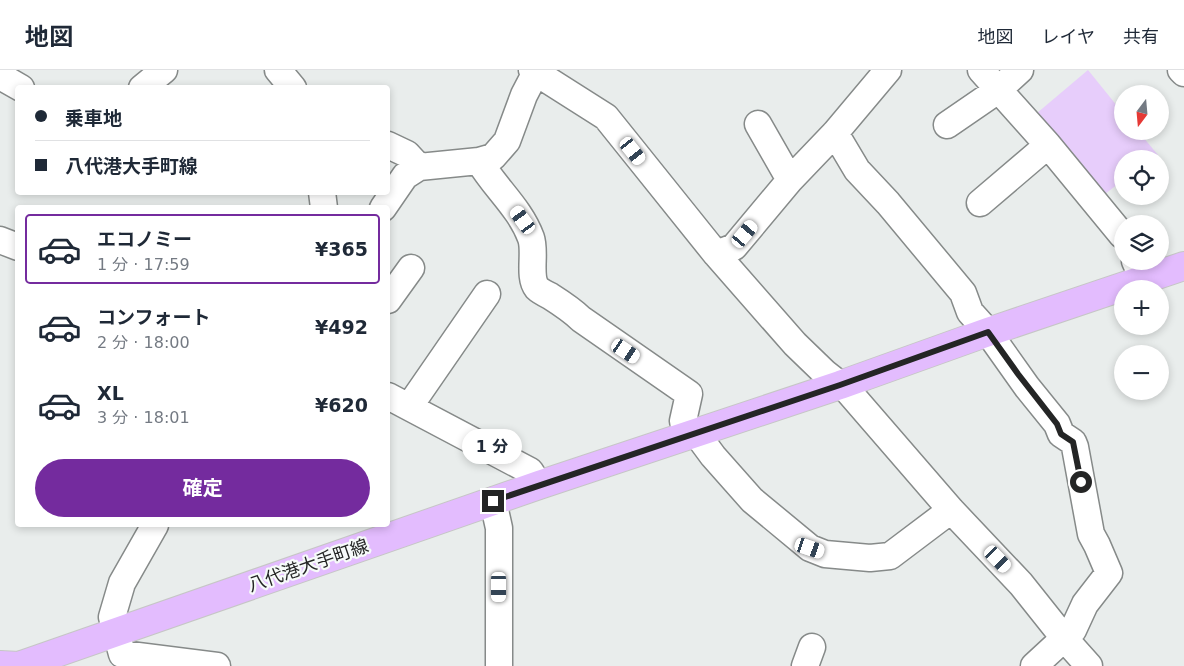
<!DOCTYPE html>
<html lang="ja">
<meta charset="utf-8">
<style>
:root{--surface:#fff;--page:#f2f2f3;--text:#1f2937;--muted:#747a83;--line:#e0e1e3;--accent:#742b9e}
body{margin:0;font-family:"DejaVu Sans","Noto Sans JP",sans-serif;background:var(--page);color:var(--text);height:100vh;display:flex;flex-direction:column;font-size:19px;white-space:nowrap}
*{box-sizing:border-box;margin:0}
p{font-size:16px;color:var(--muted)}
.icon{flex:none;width:28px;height:28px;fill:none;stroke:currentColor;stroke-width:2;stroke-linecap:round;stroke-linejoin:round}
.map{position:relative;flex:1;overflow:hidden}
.side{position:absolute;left:15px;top:135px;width:375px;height:322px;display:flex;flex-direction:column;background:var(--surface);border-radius:5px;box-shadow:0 2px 8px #0003}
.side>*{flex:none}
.hud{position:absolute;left:15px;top:15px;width:375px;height:110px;border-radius:5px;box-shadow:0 2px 8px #0003;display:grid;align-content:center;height:110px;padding:0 20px;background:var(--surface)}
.needle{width:32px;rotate:196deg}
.buttons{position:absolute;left:1114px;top:15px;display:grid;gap:10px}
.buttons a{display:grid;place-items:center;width:55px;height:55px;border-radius:50%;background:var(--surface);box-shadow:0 2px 8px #0003;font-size:25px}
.end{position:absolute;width:22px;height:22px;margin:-11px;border:6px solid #242525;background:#fff;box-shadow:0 0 0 2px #fff}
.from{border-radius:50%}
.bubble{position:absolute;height:35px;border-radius:18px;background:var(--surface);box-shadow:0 2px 8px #0003;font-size:16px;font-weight:700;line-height:35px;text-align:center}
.car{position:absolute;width:15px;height:30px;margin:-15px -8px;border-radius:6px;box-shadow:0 0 4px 1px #0007;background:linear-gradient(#fff 24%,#345 0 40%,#fff 0 76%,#345 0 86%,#fff 0)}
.hud b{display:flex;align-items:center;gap:18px;height:48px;font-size:19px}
.hud b+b{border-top:1px solid var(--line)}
.hud i{width:12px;height:12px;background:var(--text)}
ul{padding:9px 0 0;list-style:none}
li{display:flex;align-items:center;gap:15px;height:70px;margin:0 10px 8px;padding:0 10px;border:2px solid transparent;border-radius:5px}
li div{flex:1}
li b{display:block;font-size:19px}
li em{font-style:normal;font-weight:700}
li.current{border-color:var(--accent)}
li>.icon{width:45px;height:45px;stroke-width:1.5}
.cta{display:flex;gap:10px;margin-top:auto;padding:10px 20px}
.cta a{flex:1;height:58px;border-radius:30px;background:var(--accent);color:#fff;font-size:20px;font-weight:700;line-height:58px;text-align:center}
header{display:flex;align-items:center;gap:30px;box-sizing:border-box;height:70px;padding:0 25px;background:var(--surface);border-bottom:1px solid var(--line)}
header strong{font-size:24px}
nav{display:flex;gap:28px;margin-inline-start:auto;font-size:18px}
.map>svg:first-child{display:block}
.green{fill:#e7cdfb}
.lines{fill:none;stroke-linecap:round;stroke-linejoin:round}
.minor-casing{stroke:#868a89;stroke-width:29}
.major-casing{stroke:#c6c6c6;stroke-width:30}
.minor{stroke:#fff;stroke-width:26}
.major{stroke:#e3bcfe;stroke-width:28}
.route{stroke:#242525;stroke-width:6}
.labels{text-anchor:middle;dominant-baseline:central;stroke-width:4.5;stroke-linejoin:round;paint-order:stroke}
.street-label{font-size:18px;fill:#242525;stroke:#f6faf9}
</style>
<header>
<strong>地図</strong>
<nav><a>地図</a><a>レイヤ</a><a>共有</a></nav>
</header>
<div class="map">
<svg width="1184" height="596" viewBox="0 0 1184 596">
<rect width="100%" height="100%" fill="#e9edec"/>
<!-- green -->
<path class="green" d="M1088,0L1122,42V61H1138L1158,85L1153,89H1122V111L1101,127L1030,49Z"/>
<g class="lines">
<!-- minor casing -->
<g class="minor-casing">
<path id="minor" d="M278,0L293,18
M532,0L606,47L716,184L795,274L825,303L848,321L951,440L1021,514L1064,568L1089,596
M981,0L1048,75L1122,165
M1181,0L1184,3
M0,6L21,18
M142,18L164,0
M758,54L790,110
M947,55L998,20L1020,0
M835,63L857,100L888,133L963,223L970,242L988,262L1027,317L1057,354L1061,364L1073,372L1075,377L1091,464L1097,475L1109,503L1085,534L1073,560L1034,596
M388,75L407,84L419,97
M479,91C495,118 520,138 531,168C536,182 528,207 537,218C540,221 546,224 550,226C561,233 572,240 581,249L689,324L683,351
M322,122L324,138
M980,133L1048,75
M383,138L405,106L419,97L479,91L493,87L507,71L524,25L537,0
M0,170L18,177
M716,184L734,177L790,110L835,63L888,0
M1135,191L1143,209
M388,230L411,198
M388,326L530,401L539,415
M409,337L487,224
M696,363L713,386L752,430L810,478L825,484L870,488L890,486L951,440
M493,431L499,458V596
M155,455L122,513L112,547L122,584L217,596
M805,596L812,577"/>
</g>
<!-- major casing -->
<g class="major-casing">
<path id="major" d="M0,595L19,596L539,415L840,315L988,262L1184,196"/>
</g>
<!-- minor -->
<use href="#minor" class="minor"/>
<!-- major -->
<use href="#major" class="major"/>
</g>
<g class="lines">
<!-- route -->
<path class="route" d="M493,431L840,315L988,262L1018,304L1057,354L1061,364L1073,372L1081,412"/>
</g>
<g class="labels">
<!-- street labels -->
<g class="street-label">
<text transform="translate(308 495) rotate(-19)">八代港大手町線</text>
</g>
</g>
</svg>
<div class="buttons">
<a><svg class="needle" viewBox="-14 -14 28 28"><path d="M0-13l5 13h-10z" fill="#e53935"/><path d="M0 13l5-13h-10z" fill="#747a83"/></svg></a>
<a><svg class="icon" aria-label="locate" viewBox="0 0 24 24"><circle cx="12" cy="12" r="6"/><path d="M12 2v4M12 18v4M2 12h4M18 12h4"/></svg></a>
<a><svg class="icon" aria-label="layers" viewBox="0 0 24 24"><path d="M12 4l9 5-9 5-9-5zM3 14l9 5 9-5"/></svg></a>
<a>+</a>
<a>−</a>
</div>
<i class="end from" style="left:1081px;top:412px"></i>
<i class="end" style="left:493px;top:431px"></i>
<div class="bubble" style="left:462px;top:359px;width:60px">1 分</div>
<i class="car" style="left:633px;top:81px;rotate:141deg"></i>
<i class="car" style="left:523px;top:150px;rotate:324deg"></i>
<i class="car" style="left:745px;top:164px;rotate:40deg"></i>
<i class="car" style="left:626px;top:281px;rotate:124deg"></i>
<i class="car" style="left:810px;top:478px;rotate:109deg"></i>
<i class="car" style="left:998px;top:489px;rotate:136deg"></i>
<i class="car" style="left:499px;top:517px;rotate:180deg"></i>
<div class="hud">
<b><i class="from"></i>乗車地</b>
<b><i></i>八代港大手町線</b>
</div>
<section class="side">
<ul>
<li class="current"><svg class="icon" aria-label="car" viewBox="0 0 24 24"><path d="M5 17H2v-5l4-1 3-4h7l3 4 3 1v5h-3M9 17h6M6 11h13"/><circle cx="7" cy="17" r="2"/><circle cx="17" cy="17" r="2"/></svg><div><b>エコノミー</b><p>1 分 · 17:59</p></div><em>¥365</em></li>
<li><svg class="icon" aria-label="car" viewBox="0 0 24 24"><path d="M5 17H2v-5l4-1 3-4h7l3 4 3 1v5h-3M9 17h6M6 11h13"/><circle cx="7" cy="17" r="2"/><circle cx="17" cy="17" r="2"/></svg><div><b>コンフォート</b><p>2 分 · 18:00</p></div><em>¥492</em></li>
<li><svg class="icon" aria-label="car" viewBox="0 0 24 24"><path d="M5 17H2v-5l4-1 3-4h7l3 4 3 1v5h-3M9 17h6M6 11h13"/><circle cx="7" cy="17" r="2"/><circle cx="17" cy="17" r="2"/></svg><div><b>XL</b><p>3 分 · 18:01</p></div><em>¥620</em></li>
</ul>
<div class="cta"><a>確定</a></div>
</section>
</div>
